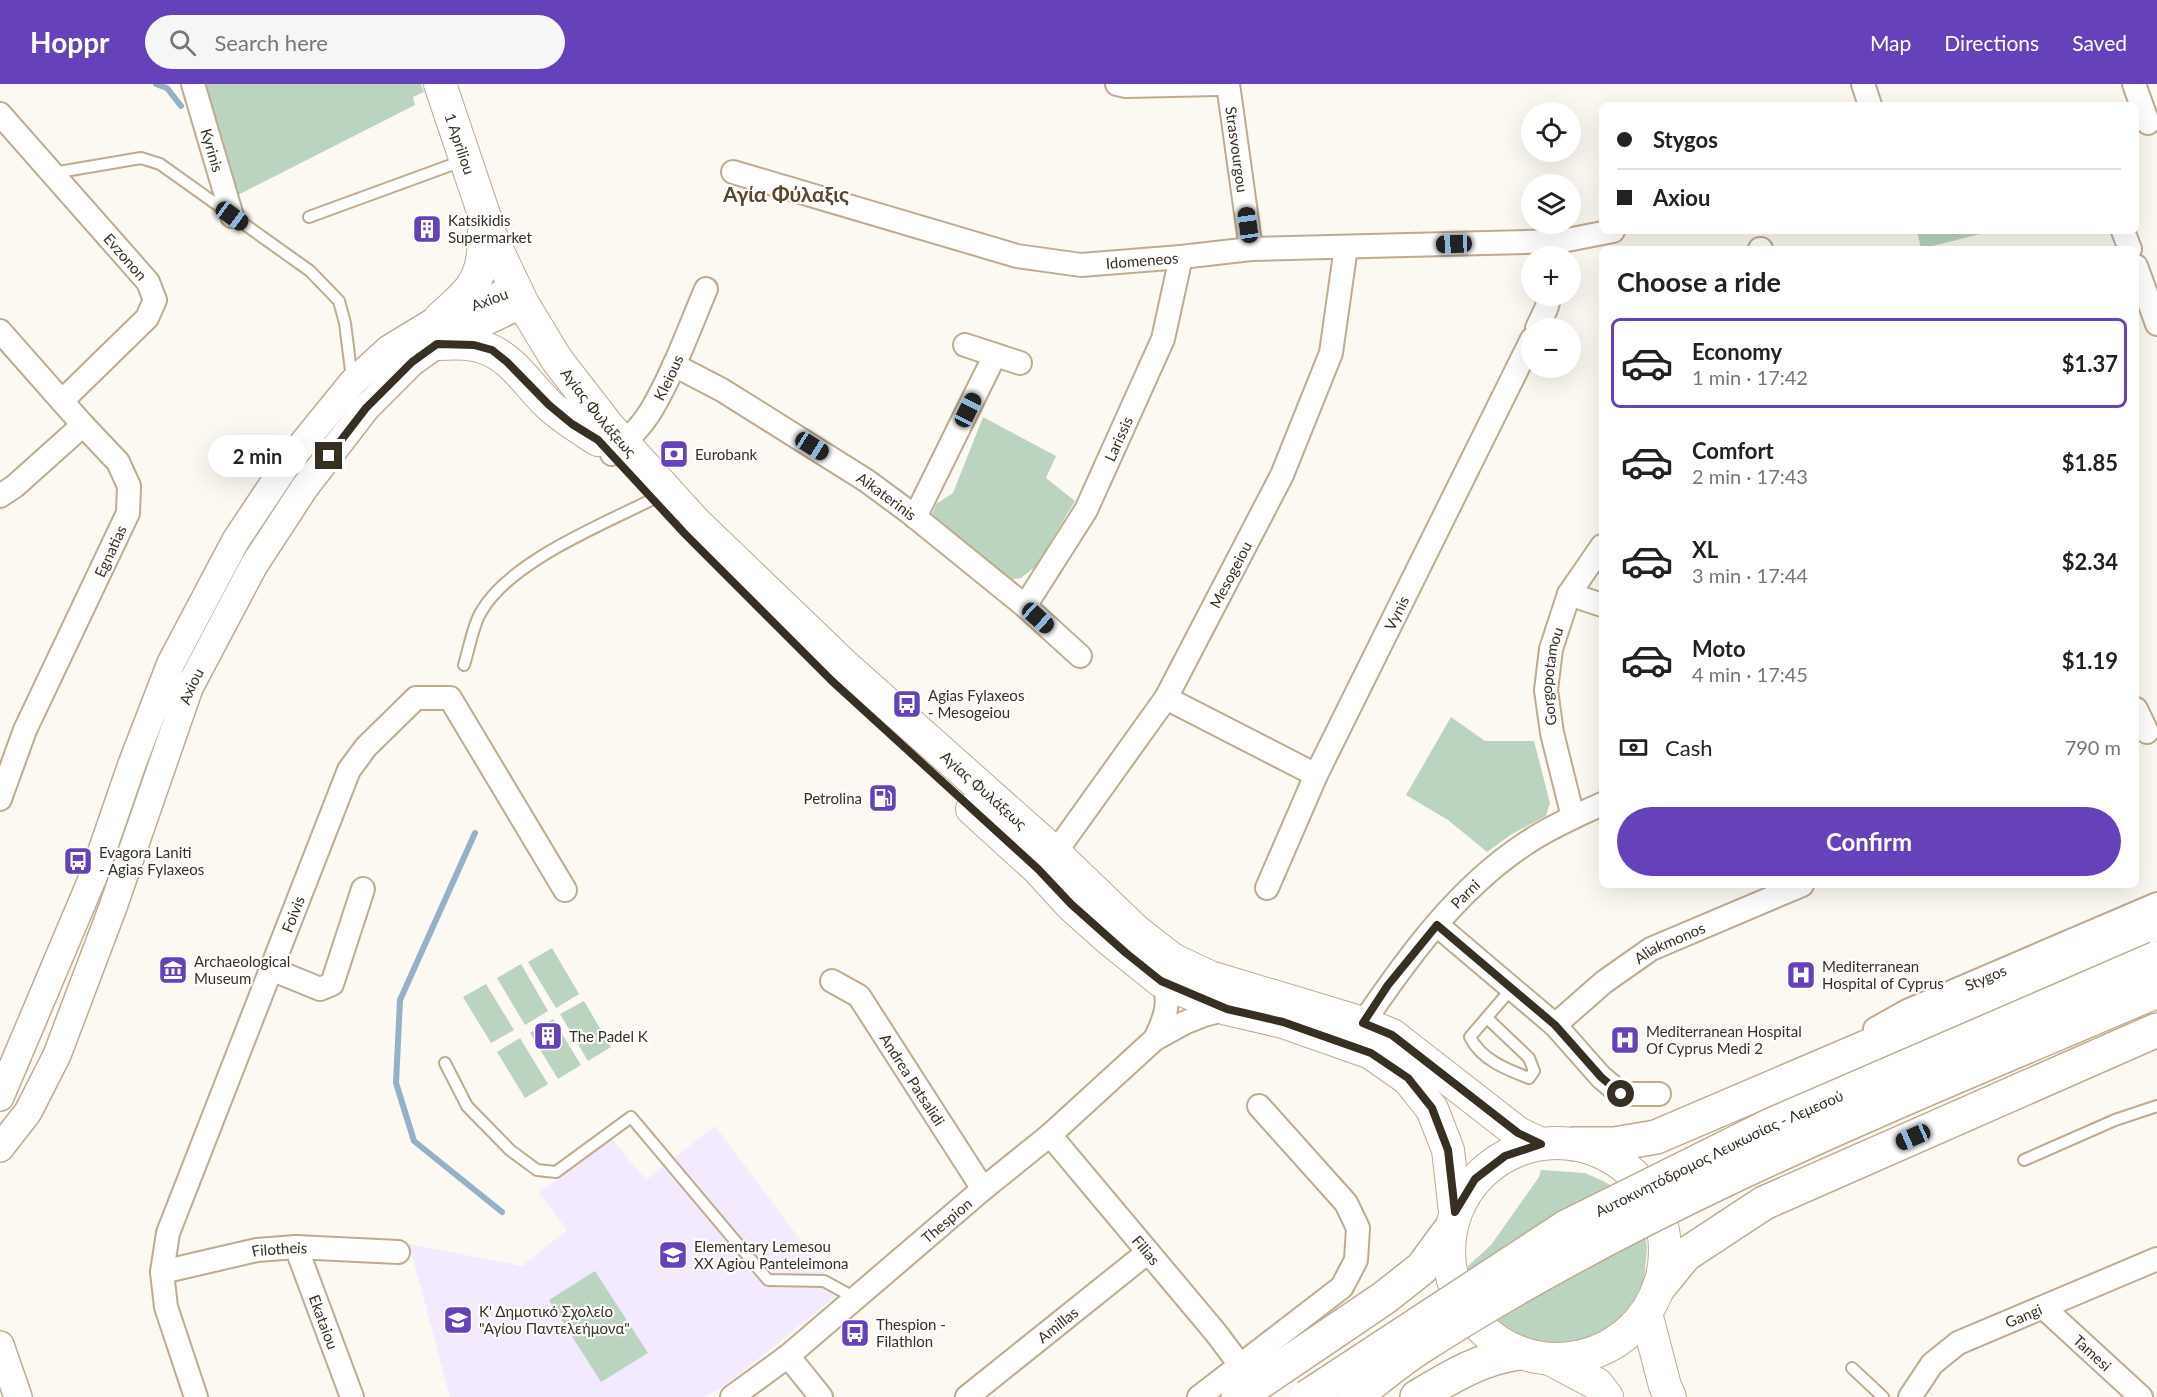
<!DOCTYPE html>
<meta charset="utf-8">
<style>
:root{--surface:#fff;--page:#f6f6f6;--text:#222;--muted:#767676;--line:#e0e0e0;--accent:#6542ba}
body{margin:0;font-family:Lato,sans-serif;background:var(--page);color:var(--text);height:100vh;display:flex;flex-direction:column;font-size:22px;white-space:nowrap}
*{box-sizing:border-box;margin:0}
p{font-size:20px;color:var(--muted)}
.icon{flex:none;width:33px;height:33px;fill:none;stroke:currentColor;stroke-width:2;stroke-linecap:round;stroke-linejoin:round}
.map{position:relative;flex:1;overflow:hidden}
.panel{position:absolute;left:1599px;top:162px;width:540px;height:642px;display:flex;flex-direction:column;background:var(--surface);border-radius:9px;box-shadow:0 6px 24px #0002}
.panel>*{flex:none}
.banner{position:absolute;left:1599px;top:18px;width:540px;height:132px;border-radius:9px;box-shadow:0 6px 24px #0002;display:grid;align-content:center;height:132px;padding:0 18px;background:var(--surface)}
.controls{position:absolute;left:1521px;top:18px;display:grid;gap:12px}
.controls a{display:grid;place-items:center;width:60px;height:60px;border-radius:50%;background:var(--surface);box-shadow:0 6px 24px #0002;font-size:30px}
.end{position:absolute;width:27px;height:27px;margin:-14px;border:8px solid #372f22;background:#fff;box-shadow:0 0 0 3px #fff}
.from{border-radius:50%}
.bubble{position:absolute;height:42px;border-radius:21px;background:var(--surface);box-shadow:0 6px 24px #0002;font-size:20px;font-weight:700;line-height:42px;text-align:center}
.car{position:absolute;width:18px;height:36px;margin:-18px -9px;border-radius:8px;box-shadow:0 0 4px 2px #0007;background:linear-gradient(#222 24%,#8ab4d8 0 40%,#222 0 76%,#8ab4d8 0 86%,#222 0)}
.banner b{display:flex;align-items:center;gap:21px;height:57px;font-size:22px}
.banner b+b{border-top:2px solid var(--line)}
.banner i{width:15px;height:15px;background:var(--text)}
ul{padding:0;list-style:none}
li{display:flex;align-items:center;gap:18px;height:90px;margin:0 12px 9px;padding:0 6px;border:3px solid transparent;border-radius:9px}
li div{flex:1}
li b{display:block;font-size:22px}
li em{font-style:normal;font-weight:700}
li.on{border-color:var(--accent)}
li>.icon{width:54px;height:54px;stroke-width:1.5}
h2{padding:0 18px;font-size:27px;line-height:72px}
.pay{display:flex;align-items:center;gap:15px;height:66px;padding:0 18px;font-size:22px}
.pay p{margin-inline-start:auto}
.cta{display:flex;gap:12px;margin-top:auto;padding:12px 18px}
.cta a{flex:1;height:69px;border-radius:36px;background:var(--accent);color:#fff;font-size:24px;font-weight:700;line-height:69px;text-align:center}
header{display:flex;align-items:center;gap:36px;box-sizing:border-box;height:84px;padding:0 30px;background:var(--accent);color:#fff}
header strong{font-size:28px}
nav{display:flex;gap:33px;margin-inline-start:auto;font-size:21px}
.search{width:420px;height:54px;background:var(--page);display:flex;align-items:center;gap:15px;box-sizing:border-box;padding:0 21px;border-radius:33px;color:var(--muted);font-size:22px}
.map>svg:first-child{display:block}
.education{fill:#f4eaff}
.green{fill:#bad4c0}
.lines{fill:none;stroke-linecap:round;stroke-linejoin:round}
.stream{stroke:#94b1c8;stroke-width:6}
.service-casing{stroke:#c0ab8d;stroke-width:14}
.minor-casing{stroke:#c0ab8d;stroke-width:26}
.tertiary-casing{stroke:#c0ab8d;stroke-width:30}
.secondary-casing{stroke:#c0ab8d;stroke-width:34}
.trunk-casing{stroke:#c0ab8d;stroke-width:36}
.service{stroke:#fff;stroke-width:10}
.minor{stroke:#fff;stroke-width:22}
.tertiary{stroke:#fff;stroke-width:27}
.secondary{stroke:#fff;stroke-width:32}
.trunk{stroke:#fff;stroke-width:33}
.trunk-bridge-casing{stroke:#c0ab8d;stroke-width:36;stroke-linecap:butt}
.trunk-bridge{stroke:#fff;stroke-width:33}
.route{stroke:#372f22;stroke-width:8}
.labels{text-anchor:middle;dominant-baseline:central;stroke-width:4.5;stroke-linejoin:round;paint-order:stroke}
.street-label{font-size:15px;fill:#372f22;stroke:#fff}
.poi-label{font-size:15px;fill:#372f22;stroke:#fff;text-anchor:start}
.district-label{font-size:21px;font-weight:bold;fill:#58472b;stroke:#fff}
</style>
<header>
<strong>Hoppr</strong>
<div class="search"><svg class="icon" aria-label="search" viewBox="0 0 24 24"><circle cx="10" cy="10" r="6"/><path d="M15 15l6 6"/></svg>Search here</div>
<nav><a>Map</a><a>Directions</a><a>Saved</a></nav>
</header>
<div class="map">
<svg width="2157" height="1313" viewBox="0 0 2157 1313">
<rect width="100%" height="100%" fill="#fcf8f2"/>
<!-- education -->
<path class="education" d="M715,1042L840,1209L725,1302L704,1313H450L409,1160L522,1182L567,1146L539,1109L611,1054L646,1096Z"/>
<!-- green -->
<path class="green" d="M207,0H421L424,8L413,13L415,21L234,113L205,7Z
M1917,147H1992L1921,165Z
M983,333L1056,372L1046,394L1075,417L1036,482L1021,494L1007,496L1000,492L932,430L936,420L953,409Z
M1451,633L1485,657H1534L1550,719L1546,732L1512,750L1487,768L1448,736L1406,711Z
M552,864L579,910L556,924L528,878Z
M521,880L548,927L525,941L497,894Z
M486,900L514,946L491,959L463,913Z
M584,917L611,963L588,977L560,930Z
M553,935L581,981L558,995L530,949Z
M520,954L548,1000L525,1014L497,968Z
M1541,1086L1585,1089L1605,1098L1624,1110L1645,1150L1647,1164L1644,1197L1626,1232L1612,1246L1598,1256L1575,1264L1546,1266L1525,1261L1501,1249L1486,1238L1467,1197L1468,1182L1491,1161L1539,1093Z
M595,1187L648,1269L601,1298L549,1216Z"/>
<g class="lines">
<!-- stream -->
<path class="stream" d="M156,0L167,4L181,22
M475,749L400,916L396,999L414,1057L502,1128"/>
<!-- service casing -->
<g class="service-casing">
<path id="service" d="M53,89L141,74L160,80L310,187L339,217L345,239L352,295
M309,133L462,77
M464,581C469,565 473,541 481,528C510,477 602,441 653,415
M1488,935L1529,974L1534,987L1529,994C1508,986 1481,976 1470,953L1512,904
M445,979L467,1022L510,1066L537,1086L556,1088L631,1033L768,1196L824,1197L855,1214
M2024,1076L2115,1036L2157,1022
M1852,1284L1883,1313"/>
</g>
<!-- minor casing -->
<g class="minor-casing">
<g id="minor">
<path id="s1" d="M193,0L232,132"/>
<path d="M1117,0L1126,2L1218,0"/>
<path id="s2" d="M1228,0L1251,165"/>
<path d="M1863,0L1870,21"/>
<path d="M2134,0L2148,39"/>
<path id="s3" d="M0,30L148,198L155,216L147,234L62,317"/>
<path id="s4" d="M733,88L1017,172L1081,181L1181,173L1251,165L1562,157L1613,147"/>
<path d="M2123,147L2130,165"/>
<path d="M1760,165H1761"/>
<path d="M2136,182L2157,240"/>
<path d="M1537,244L1546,225L1550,212"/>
<path d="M0,247L83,341L118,378L129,402L128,429L25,646L0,715"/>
<path d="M965,261L1020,279"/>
<path id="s5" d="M674,281L722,306L867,397L909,428L1025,522L1080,572"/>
<path id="s6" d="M612,370C627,357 642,342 652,325C674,287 689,245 706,205"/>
<path d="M0,412L15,402L83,341"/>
<path d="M915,433L995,271"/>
<path d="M1569,510L1602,521"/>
<path id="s7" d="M1025,522L1086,426L1163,255L1181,173"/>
<path d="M1166,614L1316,691"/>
<path d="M2136,625L2147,648"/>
<path id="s8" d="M1573,733L1552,649L1546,606L1551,565L1569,510L1602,462"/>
<path id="s9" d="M1045,779L1055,769L1166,614L1282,391L1331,269L1346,163"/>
<path id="s10" d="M1267,804L1316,691L1532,255"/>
<path d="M1437,841L1555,941L1601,993L1621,1010H1659"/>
<path d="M271,885L320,905L332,900L363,805"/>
<path id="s11" d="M832,897L859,912L983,1105"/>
<path id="s12" d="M1363,939C1408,873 1457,805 1525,760C1548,744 1576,732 1602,720"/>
<path id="s13" d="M1555,941L1604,898L1651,865L1802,801"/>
<path id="s14" d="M1875,945L1907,927L2157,820"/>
<path d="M1155,955C1164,937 1173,915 1161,897"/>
<path id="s15" d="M1050,1051L1216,1249L1240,1281"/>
<path id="s16" d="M296,1163L352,1313"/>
<path id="s17" d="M162,1188L257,1166L296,1163L398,1168"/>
<path id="s18" d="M2044,1224L2141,1313"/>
<path d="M788,1272L821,1313"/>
<path id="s19" d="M196,1313L166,1223L162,1188L168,1149L349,686L366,663L416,614H450L565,806"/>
<path id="s20" d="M732,1313L788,1272L983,1105L1050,1051L1155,955L1184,939L1204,931L1227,925"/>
<path id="s21" d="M967,1313L1148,1168"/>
<path d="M1199,1313L1342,1203L1356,1176L1358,1144L1346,1119L1259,1022"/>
<path id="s22" d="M1910,1313L1932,1280L1958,1259L2157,1175"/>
</g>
</g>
<!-- tertiary casing -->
<g class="tertiary-casing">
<g id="tertiary">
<path id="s23" d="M0,1013L93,793L132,680L171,579L236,456L288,378L353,298L389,265L440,234L516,205"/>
<path id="s24" d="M0,1064L28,1028L57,971L113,823L189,604L254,481L305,403L366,324L412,278L437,260L523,220"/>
<path d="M0,1261L18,1313"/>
</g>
</g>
<!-- secondary casing -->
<g class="secondary-casing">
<g id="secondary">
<path id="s25" d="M440,0L493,157L523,220L557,276L608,342L695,438L846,583L1055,769L1136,847L1172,875L1210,893L1363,939L1392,951L1518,1049L1541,1060"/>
<path d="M440,234C463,213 480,202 483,169C484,160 483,150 485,141"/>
<path d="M437,260C455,259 475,258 492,267C515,278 530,303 549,321C564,335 581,345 598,356"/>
<path d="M972,725L1038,785L1071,821L1109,855L1161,897L1227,925L1283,938L1371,969L1408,995L1432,1025L1448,1066L1455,1128"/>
<circle cx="1557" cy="1167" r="108"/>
<path d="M1646,1229L1665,1302L1670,1313"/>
<path d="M1550,1275L1597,1300L1607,1313"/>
</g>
</g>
<!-- trunk casing -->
<g class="trunk-casing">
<path id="trunk" d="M1575,1060H1615L1656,1053L2157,839
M1659,1203L1685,1171L1764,1119L2157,946
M1238,1313L1384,1214L1422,1184L1450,1146
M1417,1313C1449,1294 1481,1274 1519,1269"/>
</g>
<!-- service -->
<use href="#service" class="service"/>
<!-- minor -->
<use href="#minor" class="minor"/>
<!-- tertiary -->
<use href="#tertiary" class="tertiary"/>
<!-- secondary -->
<use href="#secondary" class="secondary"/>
<!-- trunk -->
<use href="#trunk" class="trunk"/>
<!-- trunk-bridge casing -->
<g class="trunk-bridge-casing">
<g id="trunk-bridge">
<path id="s26" d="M1307,1313L1566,1143L1769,1042L2157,874"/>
<path d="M1354,1313C1375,1297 1396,1279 1419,1264C1649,1115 1906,1015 2157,907"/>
</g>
</g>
<!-- trunk-bridge -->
<use href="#trunk-bridge" class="trunk-bridge"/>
</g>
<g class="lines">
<!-- route -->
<path class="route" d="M329,372L366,324L412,278L437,260L474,261L492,266L507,278L549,321L572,340L598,356L685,450L832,597L1038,785L1071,820L1126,869L1161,897L1227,925L1283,938L1371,969L1408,994L1432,1024L1448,1066L1455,1128L1475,1095L1505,1072L1541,1060L1518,1049L1392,951L1363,939L1388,901L1437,841L1555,941L1601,993L1621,1010"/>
</g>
<!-- icons -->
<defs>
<g id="building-square" transform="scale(1.5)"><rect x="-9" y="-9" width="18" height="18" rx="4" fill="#6542ba" stroke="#fff"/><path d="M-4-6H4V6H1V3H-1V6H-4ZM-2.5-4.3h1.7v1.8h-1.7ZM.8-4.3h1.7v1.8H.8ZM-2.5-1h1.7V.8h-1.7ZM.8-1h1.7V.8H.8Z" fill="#fff"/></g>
<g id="bank-square" transform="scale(1.5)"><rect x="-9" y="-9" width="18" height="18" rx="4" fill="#6542ba" stroke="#fff"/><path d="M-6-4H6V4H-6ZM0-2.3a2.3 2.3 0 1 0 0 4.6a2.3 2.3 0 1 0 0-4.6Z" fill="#fff"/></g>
<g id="bus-square" transform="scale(1.5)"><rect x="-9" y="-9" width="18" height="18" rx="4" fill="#6542ba" stroke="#fff"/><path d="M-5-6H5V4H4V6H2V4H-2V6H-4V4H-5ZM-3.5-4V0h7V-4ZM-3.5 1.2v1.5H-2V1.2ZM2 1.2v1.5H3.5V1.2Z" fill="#fff"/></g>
<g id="fuel-square" transform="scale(1.5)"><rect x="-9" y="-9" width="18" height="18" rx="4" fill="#6542ba" stroke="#fff"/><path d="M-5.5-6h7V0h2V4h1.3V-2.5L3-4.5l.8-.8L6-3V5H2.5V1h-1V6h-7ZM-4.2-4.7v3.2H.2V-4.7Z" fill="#fff"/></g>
<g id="museum-square" transform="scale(1.5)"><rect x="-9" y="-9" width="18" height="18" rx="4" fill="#6542ba" stroke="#fff"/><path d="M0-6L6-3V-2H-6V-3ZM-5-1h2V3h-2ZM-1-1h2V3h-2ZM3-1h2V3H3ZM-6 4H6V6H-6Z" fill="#fff"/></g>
<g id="hospital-square" transform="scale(1.5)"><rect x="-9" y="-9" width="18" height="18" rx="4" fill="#6542ba" stroke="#fff"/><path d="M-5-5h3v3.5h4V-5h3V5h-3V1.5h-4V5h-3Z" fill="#fff"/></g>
<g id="school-square" transform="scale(1.5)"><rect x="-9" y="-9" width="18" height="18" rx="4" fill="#6542ba" stroke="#fff"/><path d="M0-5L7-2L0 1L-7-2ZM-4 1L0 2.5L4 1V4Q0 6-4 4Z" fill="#fff"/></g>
</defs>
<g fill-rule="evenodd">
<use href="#building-square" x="427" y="145"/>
<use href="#bank-square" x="674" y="370"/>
<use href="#bus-square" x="907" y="620"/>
<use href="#fuel-square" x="883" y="714"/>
<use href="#bus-square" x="78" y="777"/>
<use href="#museum-square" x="173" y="886"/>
<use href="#hospital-square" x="1801" y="891"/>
<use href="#building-square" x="548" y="952"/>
<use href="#hospital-square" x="1625" y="956"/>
<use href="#school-square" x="673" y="1171"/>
<use href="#school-square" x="458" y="1236"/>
<use href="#bus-square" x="855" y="1249"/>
</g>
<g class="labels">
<!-- street labels -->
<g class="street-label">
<text stroke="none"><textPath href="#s25" startOffset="63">1 Apriliou</textPath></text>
<text stroke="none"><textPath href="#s2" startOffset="66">Strasvourgou</textPath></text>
<text stroke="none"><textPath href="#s1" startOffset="69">Kyrinis</textPath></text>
<text stroke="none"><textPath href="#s3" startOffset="190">Evzonon</textPath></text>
<text stroke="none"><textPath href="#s4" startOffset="422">Idomeneos</textPath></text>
<text stroke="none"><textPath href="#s23" startOffset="964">Axiou</textPath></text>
<text stroke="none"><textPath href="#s6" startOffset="96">Kleious</textPath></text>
<text stroke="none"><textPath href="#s25" startOffset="368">Αγίας Φυλάξεως</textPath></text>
<text stroke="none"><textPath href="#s7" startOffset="192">Larissis</textPath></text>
<text stroke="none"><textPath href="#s5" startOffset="250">Aikaterinis</textPath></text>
<text transform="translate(110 467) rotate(-65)">Egnatias</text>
<text stroke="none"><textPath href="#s9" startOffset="344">Mesogeiou</textPath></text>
<text stroke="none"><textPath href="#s10" startOffset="304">Vynis</textPath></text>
<text stroke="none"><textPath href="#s8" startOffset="144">Gorgopotamou</textPath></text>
<text stroke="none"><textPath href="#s24" startOffset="502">Axiou</textPath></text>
<text stroke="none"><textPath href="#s25" startOffset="908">Αγίας Φυλάξεως</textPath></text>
<text stroke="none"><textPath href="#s12" startOffset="165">Parni</textPath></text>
<text stroke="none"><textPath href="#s19" startOffset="512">Foivis</textPath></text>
<text stroke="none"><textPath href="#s13" startOffset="142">Aliakmonos</textPath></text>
<text stroke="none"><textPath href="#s14" startOffset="122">Stygos</textPath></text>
<text stroke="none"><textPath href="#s11" startOffset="130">Andrea Patsalidi</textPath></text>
<text stroke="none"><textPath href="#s26" startOffset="480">Αυτοκινητόδρομος Λευκωσίας - Λεμεσού</textPath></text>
<text stroke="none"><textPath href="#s20" startOffset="278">Thespion</textPath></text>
<text stroke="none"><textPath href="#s17" startOffset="120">Filotheis</textPath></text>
<text stroke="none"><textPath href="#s15" startOffset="150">Filias</textPath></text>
<text stroke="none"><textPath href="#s22" startOffset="144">Gangi</textPath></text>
<text stroke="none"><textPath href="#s16" startOffset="80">Ekataiou</textPath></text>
<text stroke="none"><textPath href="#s21" startOffset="116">Amillas</textPath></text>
<text stroke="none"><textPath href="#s18" startOffset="66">Tamesi</textPath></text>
</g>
<!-- poi labels -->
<g class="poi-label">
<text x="448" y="136">Katsikidis<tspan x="448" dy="17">Supermarket</tspan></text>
<text x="695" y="370">Eurobank</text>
<text x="928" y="611">Agias Fylaxeos<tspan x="928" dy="17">- Mesogeiou</tspan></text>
<text x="862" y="714" text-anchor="end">Petrolina</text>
<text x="99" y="768">Evagora Laniti<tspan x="99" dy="17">- Agias Fylaxeos</tspan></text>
<text x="194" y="877">Archaeological<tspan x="194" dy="17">Museum</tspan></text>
<text x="1822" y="882">Mediterranean<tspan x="1822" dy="17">Hospital of Cyprus</tspan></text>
<text x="1646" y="947">Mediterranean Hospital<tspan x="1646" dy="17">Of Cyprus Medi 2</tspan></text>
<text x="569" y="952">The Padel K</text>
<text x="694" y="1162">Elementary Lemesou<tspan x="694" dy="17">XX Agiou Panteleimona</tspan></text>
<text x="479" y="1227">Κ' Δημοτικό Σχολείο<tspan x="479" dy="17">"Αγίου Παντελεήμονα"</tspan></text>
<text x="876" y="1240">Thespion -<tspan x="876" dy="17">Filathlon</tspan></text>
</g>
<!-- district labels -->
<g class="district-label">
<text x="786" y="109">Αγία Φύλαξις</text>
</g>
</g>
</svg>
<div class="controls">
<a><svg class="icon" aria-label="locate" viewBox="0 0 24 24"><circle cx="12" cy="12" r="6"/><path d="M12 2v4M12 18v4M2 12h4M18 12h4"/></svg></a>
<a><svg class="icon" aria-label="layers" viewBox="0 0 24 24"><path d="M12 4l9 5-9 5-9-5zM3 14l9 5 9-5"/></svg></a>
<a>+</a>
<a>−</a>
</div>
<i class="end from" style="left:1621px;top:1010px"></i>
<i class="end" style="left:329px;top:372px"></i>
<div class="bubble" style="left:208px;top:351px;width:99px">2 min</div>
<i class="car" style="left:232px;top:132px;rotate:126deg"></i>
<i class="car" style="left:1248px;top:141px;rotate:352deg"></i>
<i class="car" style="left:1454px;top:160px;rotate:268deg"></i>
<i class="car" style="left:968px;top:326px;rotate:26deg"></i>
<i class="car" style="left:812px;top:362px;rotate:122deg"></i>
<i class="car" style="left:1038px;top:534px;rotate:132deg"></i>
<i class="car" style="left:1913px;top:1053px;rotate:246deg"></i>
<div class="banner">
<b><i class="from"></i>Stygos</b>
<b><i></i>Axiou</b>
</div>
<section class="panel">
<h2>Choose a ride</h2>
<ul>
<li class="on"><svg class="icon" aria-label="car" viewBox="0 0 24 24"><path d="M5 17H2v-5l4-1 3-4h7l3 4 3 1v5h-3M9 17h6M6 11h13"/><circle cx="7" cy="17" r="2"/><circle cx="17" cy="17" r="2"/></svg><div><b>Economy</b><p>1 min · 17:42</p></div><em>$1.37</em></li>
<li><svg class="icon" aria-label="car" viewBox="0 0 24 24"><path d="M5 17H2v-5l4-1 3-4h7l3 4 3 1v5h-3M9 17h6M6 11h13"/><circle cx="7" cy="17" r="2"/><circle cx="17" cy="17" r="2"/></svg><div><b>Comfort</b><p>2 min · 17:43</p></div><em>$1.85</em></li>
<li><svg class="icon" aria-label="car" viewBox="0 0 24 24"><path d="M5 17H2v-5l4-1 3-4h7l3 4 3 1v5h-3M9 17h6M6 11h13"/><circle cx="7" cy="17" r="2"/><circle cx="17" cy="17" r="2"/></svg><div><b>XL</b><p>3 min · 17:44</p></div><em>$2.34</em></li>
<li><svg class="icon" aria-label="car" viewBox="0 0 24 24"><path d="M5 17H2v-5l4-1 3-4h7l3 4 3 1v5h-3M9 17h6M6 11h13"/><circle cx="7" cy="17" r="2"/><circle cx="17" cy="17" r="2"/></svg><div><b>Moto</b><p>4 min · 17:45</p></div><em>$1.19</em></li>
</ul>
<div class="pay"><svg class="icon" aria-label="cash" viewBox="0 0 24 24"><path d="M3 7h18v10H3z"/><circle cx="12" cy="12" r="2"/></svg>Cash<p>790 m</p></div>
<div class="cta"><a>Confirm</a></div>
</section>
</div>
